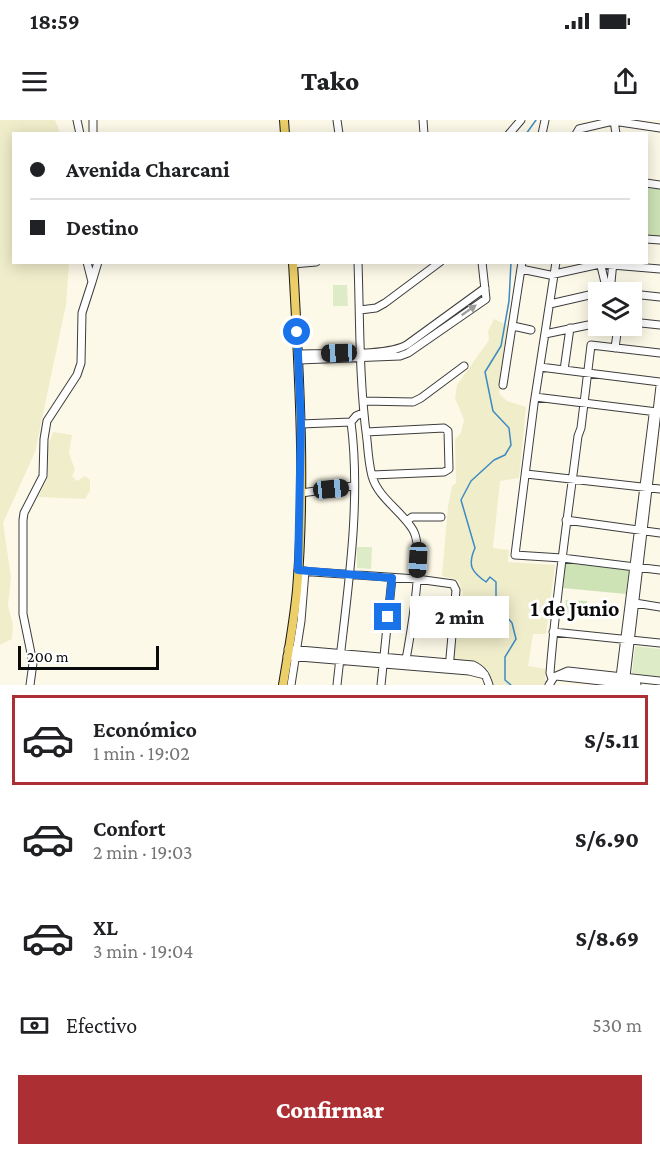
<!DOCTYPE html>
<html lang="es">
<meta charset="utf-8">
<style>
:root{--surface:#fff;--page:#f6f6f6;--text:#202124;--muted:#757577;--line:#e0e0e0;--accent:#ac2f33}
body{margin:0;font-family:"Crimson Pro",serif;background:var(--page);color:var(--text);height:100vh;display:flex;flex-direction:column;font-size:22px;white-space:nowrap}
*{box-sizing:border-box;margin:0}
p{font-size:20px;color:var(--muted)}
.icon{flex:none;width:33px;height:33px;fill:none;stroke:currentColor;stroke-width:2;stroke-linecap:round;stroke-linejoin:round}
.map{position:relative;height:565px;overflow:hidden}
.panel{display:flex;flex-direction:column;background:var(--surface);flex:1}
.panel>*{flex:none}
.top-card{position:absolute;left:12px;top:12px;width:636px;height:132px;border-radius:0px;box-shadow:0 3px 15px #0003;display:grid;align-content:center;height:132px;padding:0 18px;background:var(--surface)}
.fabs{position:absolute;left:588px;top:162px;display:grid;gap:12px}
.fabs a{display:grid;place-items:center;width:54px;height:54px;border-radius:0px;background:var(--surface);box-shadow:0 3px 15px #0003;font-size:30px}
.scale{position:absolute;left:18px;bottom:15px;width:141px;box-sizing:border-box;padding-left:6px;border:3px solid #0a0a0a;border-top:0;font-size:16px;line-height:21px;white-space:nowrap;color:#0a0a0a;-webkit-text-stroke:4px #fff;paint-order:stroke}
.end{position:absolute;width:27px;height:27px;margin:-14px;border:8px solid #1a73e8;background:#fff;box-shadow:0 0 0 3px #fff}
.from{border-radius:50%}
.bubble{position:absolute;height:42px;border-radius:0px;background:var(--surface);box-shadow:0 3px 15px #0003;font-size:20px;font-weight:800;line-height:42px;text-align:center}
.car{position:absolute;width:18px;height:36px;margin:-18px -9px;border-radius:8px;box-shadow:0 0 4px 2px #0007;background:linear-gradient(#222 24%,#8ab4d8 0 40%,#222 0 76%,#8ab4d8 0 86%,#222 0)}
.top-card b{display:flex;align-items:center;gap:21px;height:57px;font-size:22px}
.top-card b+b{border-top:2px solid var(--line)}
.top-card i{width:15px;height:15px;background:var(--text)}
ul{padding:10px 0 0;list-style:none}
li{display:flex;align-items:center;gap:18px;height:90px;margin:0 12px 9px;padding:0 6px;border:3px solid transparent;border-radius:0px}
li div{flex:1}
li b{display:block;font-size:22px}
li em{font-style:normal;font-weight:800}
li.current{border-color:var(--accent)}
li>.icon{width:54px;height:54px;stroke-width:1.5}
.pay{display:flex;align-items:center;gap:15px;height:66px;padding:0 18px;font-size:22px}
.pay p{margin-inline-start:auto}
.button{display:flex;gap:12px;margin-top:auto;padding:12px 18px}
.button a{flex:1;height:69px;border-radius:0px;background:var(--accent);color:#fff;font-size:24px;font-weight:800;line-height:69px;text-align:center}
.status{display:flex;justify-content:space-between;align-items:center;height:42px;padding:0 30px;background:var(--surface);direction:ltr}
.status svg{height:16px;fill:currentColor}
header{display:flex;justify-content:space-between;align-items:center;height:78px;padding:0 18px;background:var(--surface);font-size:27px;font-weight:800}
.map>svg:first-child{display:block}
.farmland{fill:#f0edcb}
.green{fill:#cde3b6}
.pitch{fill:#deebc7}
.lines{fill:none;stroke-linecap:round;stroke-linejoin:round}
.stream{stroke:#3f8ac0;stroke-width:1.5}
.minor-casing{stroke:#3d3d3d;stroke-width:9}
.major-casing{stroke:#1b1b1b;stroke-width:10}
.minor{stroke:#fff;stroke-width:7}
.major{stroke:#eccf69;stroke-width:8}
.oneway{fill:#9d9d9d}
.route{stroke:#1a73e8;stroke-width:8}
.labels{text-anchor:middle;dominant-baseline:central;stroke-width:6;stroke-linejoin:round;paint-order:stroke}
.neighbourhood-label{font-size:22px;font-weight:bold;fill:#0a0a0a;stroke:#fff}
</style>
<div class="status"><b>18:59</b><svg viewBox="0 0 49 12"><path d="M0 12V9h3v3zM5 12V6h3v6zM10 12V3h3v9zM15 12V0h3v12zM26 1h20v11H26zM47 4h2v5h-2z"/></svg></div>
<header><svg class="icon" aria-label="menu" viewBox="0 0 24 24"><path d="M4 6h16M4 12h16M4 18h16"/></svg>Tako<svg class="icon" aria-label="share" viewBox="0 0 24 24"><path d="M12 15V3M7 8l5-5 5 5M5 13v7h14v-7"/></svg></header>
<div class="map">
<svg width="660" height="565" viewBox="0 0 660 565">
<rect width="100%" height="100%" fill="#fdf9e8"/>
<!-- farmland -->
<path class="farmland" d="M0,0H55L60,13L14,14V142L69,143L66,185L35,332L3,403L11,457L8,486L13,505L12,519L0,525Z
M494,199L509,206L499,274L507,281L526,287L519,358L500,361L493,428L509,430L508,442L555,445L546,514H533L528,546L546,549L545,565H491L488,549L479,545L453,540L463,474L459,461L442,456L448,387L452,366L456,363L455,319L461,313L464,300L455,278L457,265L489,220L488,211Z
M53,312L72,315L69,333L75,350L72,356L77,361L85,356L90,360V371L85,379L38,377L48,357L47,329Z"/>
<!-- green -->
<path class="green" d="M647,67L660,69V117L647,115Z
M565,443L629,450L626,474L563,468Z
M566,480L587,481L586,495L565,494Z"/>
<!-- pitch -->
<path class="pitch" d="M333,165H347L348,186H333Z
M357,427H372L371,449L357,448Z
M635,526L660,529V557L632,553Z"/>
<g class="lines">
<!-- stream -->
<path class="stream" d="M526,14L536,0
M511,142L509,181L501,226L485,252L493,291L509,308L511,325L505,335L494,340L471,361L461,380L475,428C467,446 472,452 486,462L490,457L496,462V484L512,503L516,519L505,537V560L511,565"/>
<!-- minor casing -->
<g class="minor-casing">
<path id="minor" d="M77,0L80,14
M93,0V14
M337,0L339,14
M423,0L424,14
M614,0L616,14
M509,14L521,0
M542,14L545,0
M576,14L579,9L613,1L660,8
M646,63L660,65
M646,119L660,120
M358,142C360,202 359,261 367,320C368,332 369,345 372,356C378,378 402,391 413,410C426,432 410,518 405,545
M556,142L534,284L515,435L562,438L660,450
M600,142L607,171
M293,144L316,142
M521,149L550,155L600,144L660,149
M92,162L98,142
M610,172L613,142
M632,174L660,177
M550,184L598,173
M360,190L376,188L385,183L440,142
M632,202L660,205
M513,206L531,210
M545,214L598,203
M615,228L618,206
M298,234C324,233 390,237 408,224L485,168
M299,240L400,236L408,233L486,179L482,142
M540,247L660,262
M564,250L570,208
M503,265L522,142
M535,277L657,292
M363,281L413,282L421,278L464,246
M301,304L351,302
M366,312L444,308L448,311L449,349L444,352L372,355
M526,354L660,369
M301,373L353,366
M566,400L660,413
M407,401L412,397H441
M298,451L417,459L453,464L456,470L449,549
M635,483L660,487
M553,512L660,523
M288,529L473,545C483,550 486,555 489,565
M287,536L469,551L485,555
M556,556L637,565
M552,559L550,553C556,474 568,395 578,316L581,308L591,225L660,233
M30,565L33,543L23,494V400L24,393L43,356L44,319L47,301L77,255L81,243L82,193L92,162L87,142
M291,565L301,501L305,451
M337,565C346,480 362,387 351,302L356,296L363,293
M381,565L392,458
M549,565L554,557L568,551L660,561
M619,565L653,295L656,292
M625,565L660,266"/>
</g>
<!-- major casing -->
<g class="major-casing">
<path id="major" d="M284,0L285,14
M283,565C288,534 294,502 297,470C306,361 299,252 293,142"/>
</g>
<!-- minor -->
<use href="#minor" class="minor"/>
<!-- major -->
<use href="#major" class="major"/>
</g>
<!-- one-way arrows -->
<defs><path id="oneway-solid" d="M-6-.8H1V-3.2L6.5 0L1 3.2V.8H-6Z" transform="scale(1.5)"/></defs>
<use class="oneway" href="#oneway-solid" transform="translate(469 190) rotate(-35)"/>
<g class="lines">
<!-- route -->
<path class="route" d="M297,212L301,304L298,450L392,458L388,497"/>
</g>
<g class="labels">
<!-- neighbourhood labels -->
<g class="neighbourhood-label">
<text x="575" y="488">1 de Junio</text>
</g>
</g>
</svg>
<div class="fabs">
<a><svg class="icon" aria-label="layers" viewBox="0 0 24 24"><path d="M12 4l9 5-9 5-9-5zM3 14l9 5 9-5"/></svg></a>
</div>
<div class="scale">200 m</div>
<i class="end from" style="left:297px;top:212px"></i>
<i class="end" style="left:388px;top:497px"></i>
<div class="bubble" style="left:410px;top:476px;width:99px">2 min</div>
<i class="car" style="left:339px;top:233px;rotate:268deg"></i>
<i class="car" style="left:331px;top:369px;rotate:84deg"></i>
<i class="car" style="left:418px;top:440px;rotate:183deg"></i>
<div class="top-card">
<b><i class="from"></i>Avenida Charcani</b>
<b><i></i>Destino</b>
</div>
</div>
<section class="panel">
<ul>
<li class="current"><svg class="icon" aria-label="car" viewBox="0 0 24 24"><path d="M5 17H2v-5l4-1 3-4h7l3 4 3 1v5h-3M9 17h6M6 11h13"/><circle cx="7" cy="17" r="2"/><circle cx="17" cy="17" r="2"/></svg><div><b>Económico</b><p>1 min · 19:02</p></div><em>S/5.11</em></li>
<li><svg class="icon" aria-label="car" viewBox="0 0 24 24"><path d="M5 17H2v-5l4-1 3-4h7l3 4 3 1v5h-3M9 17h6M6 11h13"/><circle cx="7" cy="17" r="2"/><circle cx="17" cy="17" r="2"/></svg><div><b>Confort</b><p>2 min · 19:03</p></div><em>S/6.90</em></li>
<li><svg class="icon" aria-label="car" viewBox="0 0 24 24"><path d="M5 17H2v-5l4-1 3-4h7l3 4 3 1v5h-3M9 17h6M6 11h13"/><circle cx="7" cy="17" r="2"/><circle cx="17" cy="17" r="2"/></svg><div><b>XL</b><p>3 min · 19:04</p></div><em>S/8.69</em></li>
</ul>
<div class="pay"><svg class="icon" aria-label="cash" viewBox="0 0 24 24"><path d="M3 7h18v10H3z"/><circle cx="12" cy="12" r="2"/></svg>Efectivo<p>530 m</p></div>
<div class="button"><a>Confirmar</a></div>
</section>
